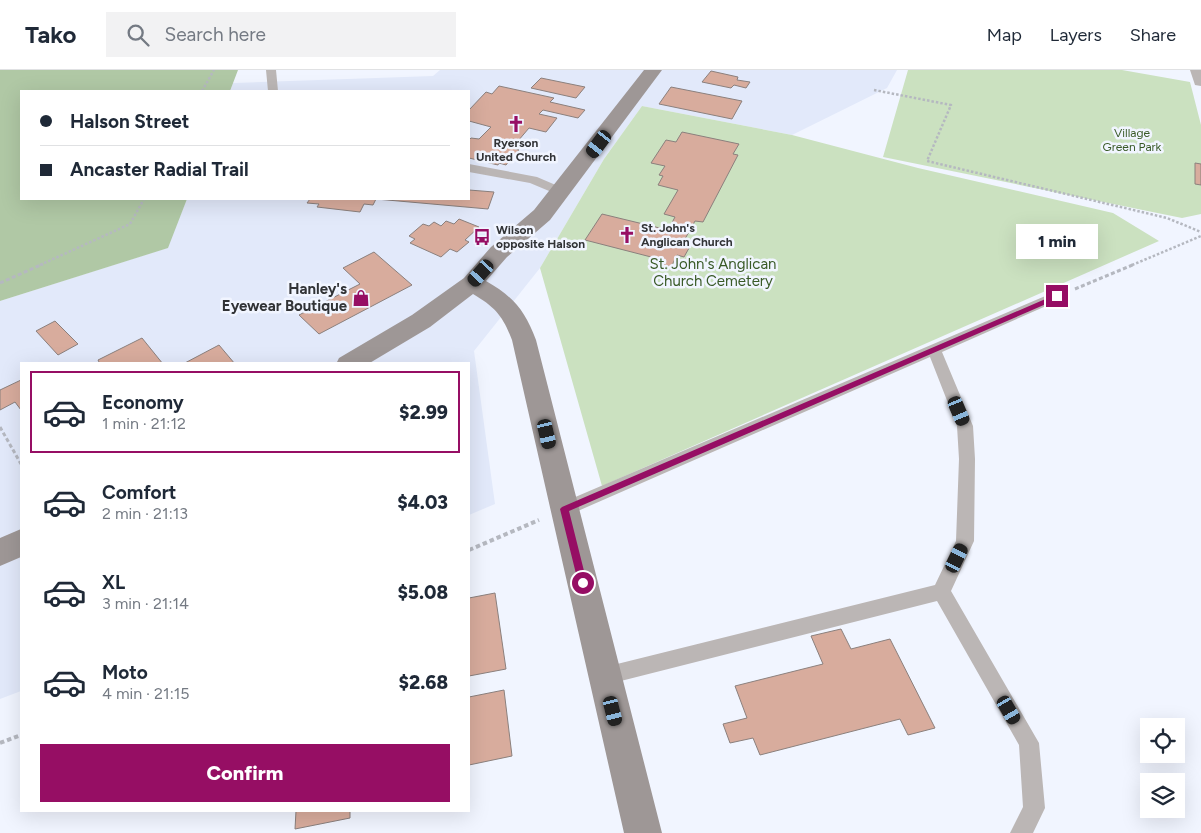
<!DOCTYPE html>
<meta charset="utf-8">
<style>
:root{--surface:#fff;--page:#f2f2f3;--text:#1f2937;--muted:#747a83;--line:#e0e1e3;--accent:#960e64}
body{margin:0;font-family:Figtree,sans-serif;background:var(--page);color:var(--text);height:100vh;display:flex;flex-direction:column;font-size:19px;white-space:nowrap}
*{box-sizing:border-box;margin:0}
p{font-size:16px;color:var(--muted)}
.icon{flex:none;width:28px;height:28px;fill:none;stroke:currentColor;stroke-width:2;stroke-linecap:round;stroke-linejoin:round}
.map{position:relative;flex:1;overflow:hidden}
.sheet{position:absolute;left:20px;top:292px;width:450px;height:450px;display:flex;flex-direction:column;background:var(--surface);border-radius:0px;box-shadow:0 5px 20px #0002}
.sheet>*{flex:none}
.guide{position:absolute;left:20px;top:20px;width:450px;height:110px;border-radius:0px;box-shadow:0 5px 20px #0002;display:grid;align-content:center;height:110px;padding:0 20px;background:var(--surface)}
.buttons{position:absolute;left:1140px;top:648px;display:grid;gap:10px}
.buttons a{display:grid;place-items:center;width:45px;height:45px;border-radius:0px;background:var(--surface);box-shadow:0 5px 20px #0002;font-size:25px}
.end{position:absolute;width:22px;height:22px;margin:-11px;border:6px solid #960e64;background:#fff;box-shadow:0 0 0 2px #fff}
.from{border-radius:50%}
.bubble{position:absolute;height:35px;border-radius:0px;background:var(--surface);box-shadow:0 5px 20px #0002;font-size:16px;font-weight:800;line-height:35px;text-align:center}
.car{position:absolute;width:15px;height:30px;margin:-15px -8px;border-radius:6px;box-shadow:0 0 4px 1px #0007;background:linear-gradient(#222 24%,#8ab4d8 0 40%,#222 0 76%,#8ab4d8 0 86%,#222 0)}
.guide b{display:flex;align-items:center;gap:18px;height:48px;font-size:19px}
.guide b+b{border-top:1px solid var(--line)}
.guide i{width:12px;height:12px;background:var(--text)}
ul{padding:9px 0 0;list-style:none}
li{display:flex;align-items:center;gap:15px;height:82px;margin:0 10px 8px;padding:0 10px;border:2px solid transparent;border-radius:0px}
li div{flex:1}
li b{display:block;font-size:19px}
li em{font-style:normal;font-weight:800}
li.selected{border-color:var(--accent)}
li>.icon{width:45px;height:45px;stroke-width:1.5}
.action{display:flex;gap:10px;margin-top:auto;padding:10px 20px}
.action a{flex:1;height:58px;border-radius:0px;background:var(--accent);color:#fff;font-size:20px;font-weight:800;line-height:58px;text-align:center}
header{display:flex;align-items:center;gap:30px;box-sizing:border-box;height:70px;padding:0 25px;background:var(--surface);border-bottom:1px solid var(--line)}
header strong{font-size:24px}
nav{display:flex;gap:28px;margin-inline-start:auto;font-size:18px}
.search{width:350px;height:45px;background:var(--page);display:flex;align-items:center;gap:12px;box-sizing:border-box;padding:0 18px;border-radius:0px;color:var(--muted);font-size:19px}
.map>svg:first-child{display:block}
.built{fill:#e2e9fa}
.green{fill:#cbe1c0}
.forest{fill:#b0c8a5}
.building{fill:#d8ac9d;stroke:#8b807d}
.lines{fill:none;stroke-linecap:round;stroke-linejoin:round}
.path-far2{stroke:#b5b8c0;stroke-width:2.5;stroke-dasharray:2.5 2;stroke-linecap:butt}
.path-far1{stroke:#b5b8c0;stroke-width:3;stroke-dasharray:4 2.5;stroke-linecap:butt}
.path{stroke:#b5b8c0;stroke-width:4;stroke-dasharray:4.5 3;stroke-linecap:butt}
.service{fill:#bbb6b5;fill-rule:evenodd}
.minor{fill:#bbb6b5;fill-rule:evenodd}
.secondary{fill:#9e9796;fill-rule:evenodd}
.route{fill:#960e64}
.labels{text-anchor:middle;dominant-baseline:central;stroke-width:5;stroke-linejoin:round;paint-order:stroke}
.far-park-label{font-size:12px;fill:#395a27;stroke:#f1f5ff}
.far-poi-label{font-size:12px;font-weight:bold;fill:#313336;stroke:#f1f5ff;text-anchor:start}
.park-label{font-size:15px;fill:#395a27;stroke:#f1f5ff}
.poi-label{font-size:15px;font-weight:bold;fill:#313336;stroke:#f1f5ff;text-anchor:end}
</style>
<header>
<strong>Tako</strong>
<div class="search"><svg class="icon" aria-label="search" viewBox="0 0 24 24"><circle cx="10" cy="10" r="6"/><path d="M15 15l6 6"/></svg>Search here</div>
<nav><a>Map</a><a>Layers</a><a>Share</a></nav>
</header>
<div class="map">
<svg width="1201" height="763" viewBox="0 0 1201 763">
<rect width="100%" height="100%" fill="#f1f5ff"/>
<!-- built -->
<path class="built" d="M440,0H897L887,18L792,65L642,36L604,89L540,198L474,281L495,434L469,445V294H21V621L0,629V231L167,178L187,129H469V21H230L233,13L433,6Z"/>
<!-- green -->
<path class="green" d="M908,0H1122L1190,12L1201,55V144L1182,148L883,87Z
M642,36L792,65L918,98L1113,143L1159,171L602,416L540,198L604,89Z"/>
<!-- forest -->
<path class="forest" d="M0,0H238L230,21H21V129H187L168,178L0,231Z"/>
<!-- building -->
<path class="building" d="M711,1L738,7L737,10L750,12L746,18L734,15L731,18L702,12Z
M541,8L585,17L576,28L531,18Z
M499,16L554,28L550,32L585,40L578,48L543,40L539,44L557,48L546,62L529,58L512,78L519,80L506,95L499,93L498,95L469,88V70L471,68L479,69L491,57L469,51V40L486,22L492,24Z
M671,17L742,31L732,49L659,34Z
M682,62L739,74L733,84L738,85L703,152L695,151L685,169L693,171L684,187L677,185L671,197L653,192L655,188L585,170L602,144L668,160L675,147L664,144L678,120L658,115L663,106L659,105L665,96L651,93L666,70L676,72Z
M1195,93L1201,94V115L1195,114Z
M469,120L494,122L488,139L376,129L373,135L364,134L360,142L317,137L319,134L307,133L310,129H469Z
M459,149L479,157L465,170L469,172L457,182L450,179L441,187L410,173L415,169L409,166L423,154L429,156L434,152L441,156L446,151L454,154Z
M374,182L412,215L319,264L299,245L360,214L343,198Z
M55,251L78,274L58,285L36,261Z
M142,268L163,294H100L98,290Z
M219,275L235,294H183Z
M21,310V340L15,332L0,340V320Z
M495,523L506,599L469,606V528Z
M841,559L851,579L890,569L935,658L908,665L900,649L760,685L753,668L730,673L723,654L747,648L735,616L823,594L811,566Z
M504,620L512,686L469,695V627Z
M296,741H350V748L295,759Z"/>
<g class="lines">
<!-- path-far2 -->
<path class="path-far2" d="M874,20L951,35L927,91L1167,148L1201,162
M202,21L214,0
M40,195L130,154L144,129
M1132,195L1201,166"/>
<!-- path-far1 -->
<path class="path-far1" d="M0,213L43,194
M1075,219L1135,194
M0,357L21,394"/>
<!-- path -->
<path class="path" d="M469,480L539,450
M0,673L21,665"/>
<!-- service -->
<path class="service" d="M266,0H276L278,21H268Z
M469,94L537,107L565,119L567,122L561,126L530,113L469,102Z
M1057,221L1062,223L1064,226L1062,229L942,282L973,356L975,389L974,471L951,521L1039,673L1045,738L1033,763H1010L1023,737L1019,675L937,531L605,615L598,613L595,606L598,599L605,597L935,515L956,471L959,389L957,356L930,287L571,444L565,446L559,444L556,439L559,434Z"/>
<!-- minor -->
<path class="minor" d="M1190,0H1201V16L1195,15Z"/>
<!-- secondary -->
<path class="secondary" d="M644,0H662L550,150L507,187L486,211C514,227 525,241 536,270L662,763H624L512,270C503,246 495,237 473,224L430,257L368,294H336L339,288L412,245L464,208L491,177L534,140Z
M21,459V487L0,496V468Z"/>
</g>
<!-- route -->
<path class="route" d="M1057,224L1060,225V228L569,441L587,513L583,517L579,516L560,439L562,437Z"/>
<!-- icons -->
<defs>
<g id="church-bare" transform="scale(1.35)"><path d="M-1.2-6h2.4v3.5h3.3v2.4h-3.3V6h-2.4V-.1h-3.3v-2.4h3.3Z" fill="#960e64" stroke="#f1f5ff" stroke-width="2.5" paint-order="stroke"/></g>
<g id="bus-bare" transform="scale(1.35)"><path d="M-5-6H5V4H4V6H2V4H-2V6H-4V4H-5ZM-3.5-4V0h7V-4ZM-3.5 1.2v1.5H-2V1.2ZM2 1.2v1.5H3.5V1.2Z" fill="#960e64" stroke="#f1f5ff" stroke-width="2.5" paint-order="stroke"/></g>
<g id="shop-bare" transform="scale(1.35)"><path d="M-5-2.5h2.3a2.7 3.5 0 0 1 5.4 0H5L5.5 6h-11ZM-1.5-2.5h3a1.5 2.3 0 0 0-3 0Z" fill="#960e64" stroke="#f1f5ff" stroke-width="2.5" paint-order="stroke"/></g>
</defs>
<g fill-rule="evenodd">
<use href="#church-bare" x="516" y="54"/>
<use href="#church-bare" x="627" y="165"/>
<use href="#bus-bare" x="482" y="167"/>
<use href="#shop-bare" x="361" y="228"/>
</g>
<g class="labels">
<!-- far-park labels -->
<g class="far-park-label">
<text x="1132" y="63">Village<tspan x="1132" dy="14">Green Park</tspan></text>
</g>
<!-- far-poi labels -->
<g class="far-poi-label">
<text x="516" y="73" text-anchor="middle">Ryerson<tspan x="516" dy="14">United Church</tspan></text>
<text x="641" y="158">St. John's<tspan x="641" dy="14">Anglican Church</tspan></text>
<text x="496" y="160">Wilson<tspan x="496" dy="14">opposite Halson</tspan></text>
</g>
<!-- park labels -->
<g class="park-label">
<text x="713" y="194">St. John's Anglican<tspan x="713" dy="17">Church Cemetery</tspan></text>
</g>
<!-- poi labels -->
<g class="poi-label">
<text x="347" y="219">Hanley's<tspan x="347" dy="17">Eyewear Boutique</tspan></text>
</g>
</g>
</svg>
<div class="buttons">
<a><svg class="icon" aria-label="locate" viewBox="0 0 24 24"><circle cx="12" cy="12" r="6"/><path d="M12 2v4M12 18v4M2 12h4M18 12h4"/></svg></a>
<a><svg class="icon" aria-label="layers" viewBox="0 0 24 24"><path d="M12 4l9 5-9 5-9-5zM3 14l9 5 9-5"/></svg></a>
</div>
<i class="end from" style="left:583px;top:513px"></i>
<i class="end" style="left:1057px;top:226px"></i>
<div class="bubble" style="left:1016px;top:154px;width:82px">1 min</div>
<i class="car" style="left:599px;top:74px;rotate:217deg"></i>
<i class="car" style="left:481px;top:203px;rotate:222deg"></i>
<i class="car" style="left:959px;top:341px;rotate:157deg"></i>
<i class="car" style="left:547px;top:364px;rotate:167deg"></i>
<i class="car" style="left:957px;top:488px;rotate:26deg"></i>
<i class="car" style="left:1009px;top:640px;rotate:150deg"></i>
<i class="car" style="left:613px;top:641px;rotate:166deg"></i>
<div class="guide">
<b><i class="from"></i>Halson Street</b>
<b><i></i>Ancaster Radial Trail</b>
</div>
<section class="sheet">
<ul>
<li class="selected"><svg class="icon" aria-label="car" viewBox="0 0 24 24"><path d="M5 17H2v-5l4-1 3-4h7l3 4 3 1v5h-3M9 17h6M6 11h13"/><circle cx="7" cy="17" r="2"/><circle cx="17" cy="17" r="2"/></svg><div><b>Economy</b><p>1 min · 21:12</p></div><em>$2.99</em></li>
<li><svg class="icon" aria-label="car" viewBox="0 0 24 24"><path d="M5 17H2v-5l4-1 3-4h7l3 4 3 1v5h-3M9 17h6M6 11h13"/><circle cx="7" cy="17" r="2"/><circle cx="17" cy="17" r="2"/></svg><div><b>Comfort</b><p>2 min · 21:13</p></div><em>$4.03</em></li>
<li><svg class="icon" aria-label="car" viewBox="0 0 24 24"><path d="M5 17H2v-5l4-1 3-4h7l3 4 3 1v5h-3M9 17h6M6 11h13"/><circle cx="7" cy="17" r="2"/><circle cx="17" cy="17" r="2"/></svg><div><b>XL</b><p>3 min · 21:14</p></div><em>$5.08</em></li>
<li><svg class="icon" aria-label="car" viewBox="0 0 24 24"><path d="M5 17H2v-5l4-1 3-4h7l3 4 3 1v5h-3M9 17h6M6 11h13"/><circle cx="7" cy="17" r="2"/><circle cx="17" cy="17" r="2"/></svg><div><b>Moto</b><p>4 min · 21:15</p></div><em>$2.68</em></li>
</ul>
<div class="action"><a>Confirm</a></div>
</section>
</div>
